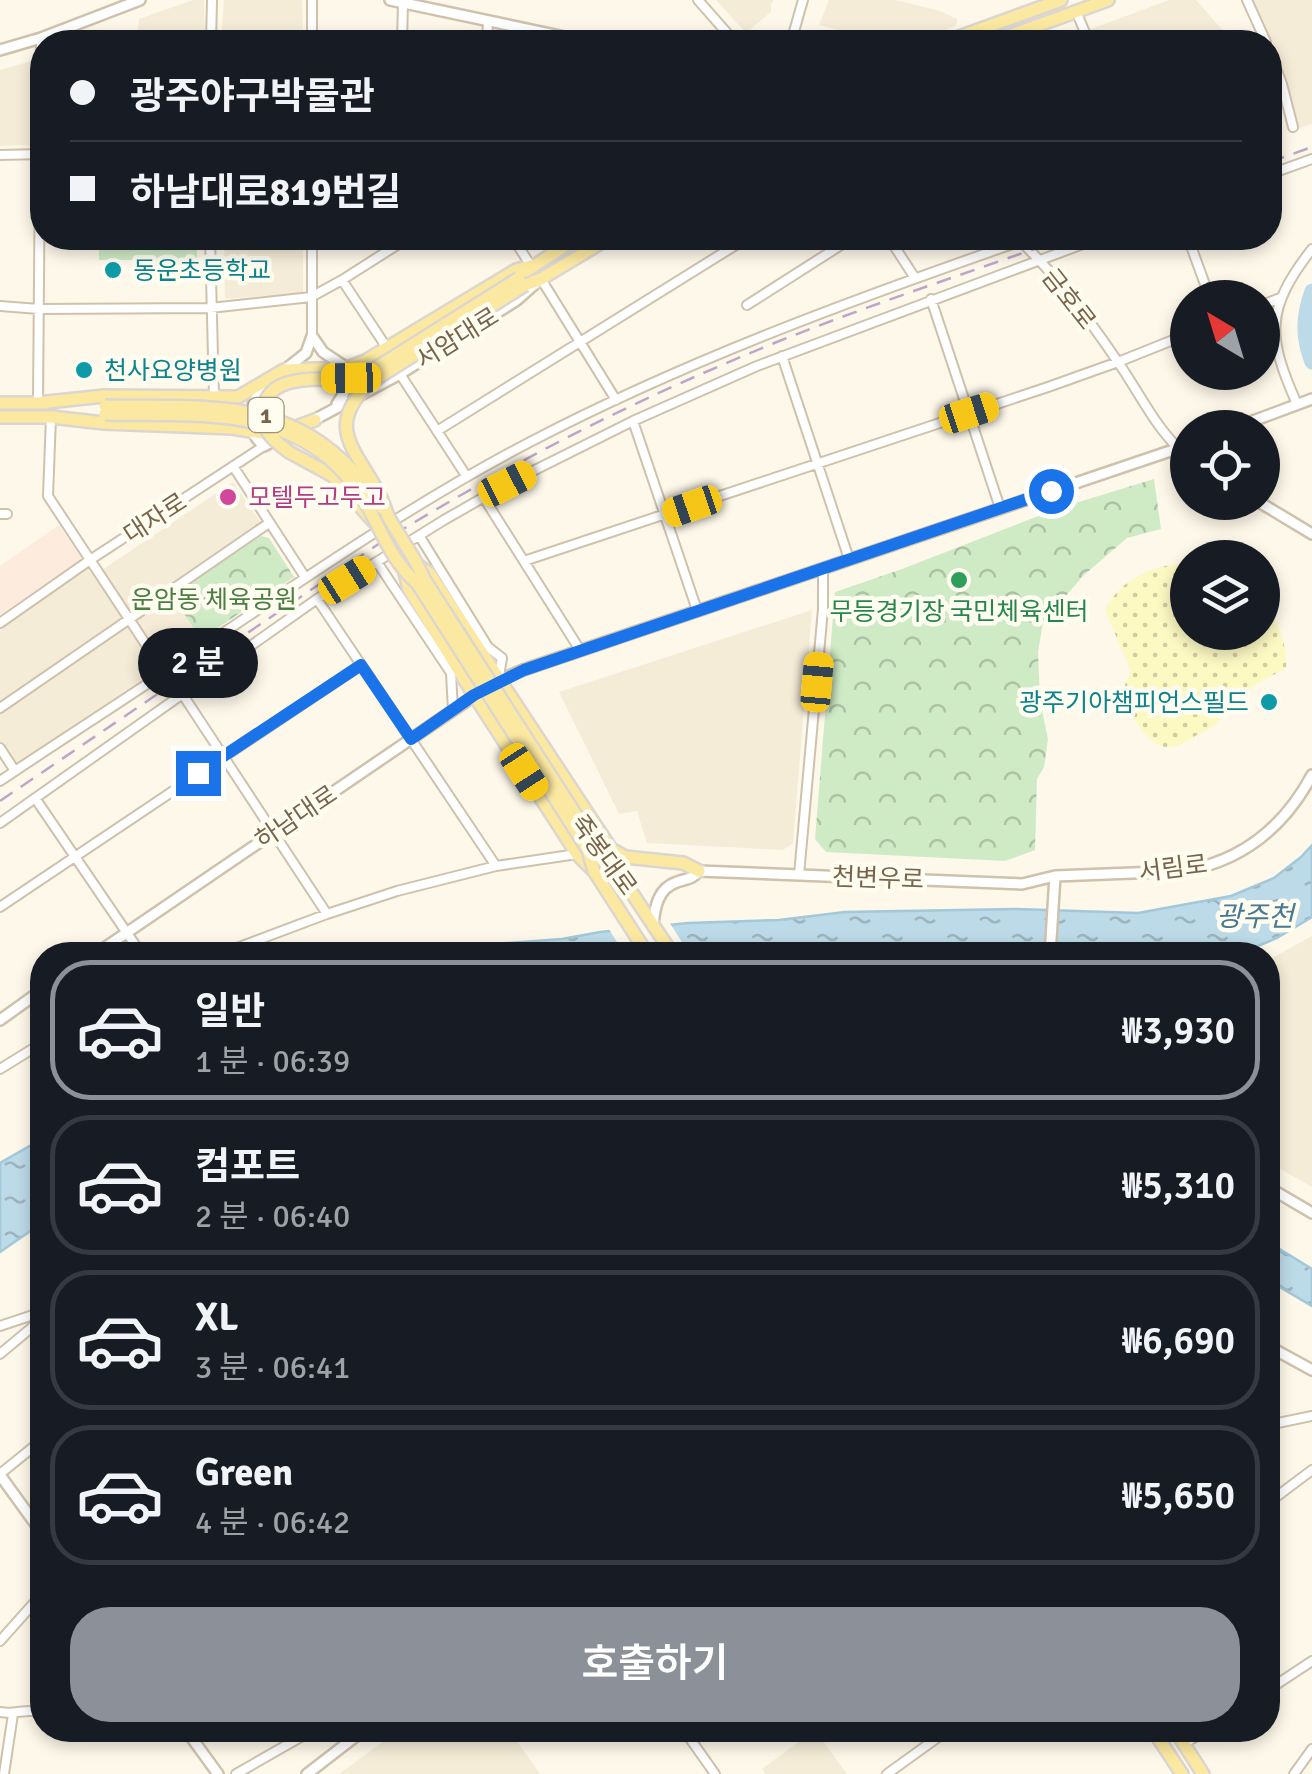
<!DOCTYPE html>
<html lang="ko">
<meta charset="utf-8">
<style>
:root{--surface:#171b24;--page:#20242c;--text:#f1f3f6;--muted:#9ea1a6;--line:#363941;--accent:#8c9099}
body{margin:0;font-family:Signika,"Noto Sans KR",sans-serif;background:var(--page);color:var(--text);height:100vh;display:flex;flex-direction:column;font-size:38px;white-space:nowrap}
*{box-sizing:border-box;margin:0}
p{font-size:32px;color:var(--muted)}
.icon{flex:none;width:55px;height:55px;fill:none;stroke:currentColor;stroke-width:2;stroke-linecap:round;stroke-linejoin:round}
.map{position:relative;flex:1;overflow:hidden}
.details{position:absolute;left:30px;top:942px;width:1250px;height:800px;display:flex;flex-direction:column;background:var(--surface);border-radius:40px;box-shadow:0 5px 15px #0003}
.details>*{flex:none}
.hud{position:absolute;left:30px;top:30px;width:1252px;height:220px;border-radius:40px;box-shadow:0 5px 15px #0003;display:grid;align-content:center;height:220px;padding:0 40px;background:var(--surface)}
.needle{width:65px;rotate:322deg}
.fabs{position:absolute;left:1170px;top:280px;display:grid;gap:20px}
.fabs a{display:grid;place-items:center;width:110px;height:110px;border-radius:50%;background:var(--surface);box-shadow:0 5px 15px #0003;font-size:50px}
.end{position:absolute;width:45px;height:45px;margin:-22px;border:12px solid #1a73e8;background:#fff;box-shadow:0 0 0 5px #fff}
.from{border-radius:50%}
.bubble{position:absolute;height:70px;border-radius:35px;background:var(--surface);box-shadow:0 5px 15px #0003;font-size:32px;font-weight:600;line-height:70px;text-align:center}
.car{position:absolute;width:30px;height:60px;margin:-30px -15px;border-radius:12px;box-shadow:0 0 8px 2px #0007;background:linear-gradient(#f5c518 24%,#345 0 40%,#f5c518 0 76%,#345 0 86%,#f5c518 0)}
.hud b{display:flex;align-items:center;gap:35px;height:95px;font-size:38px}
.hud b+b{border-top:2px solid var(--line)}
.hud i{width:25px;height:25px;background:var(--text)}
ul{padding:18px 0 0;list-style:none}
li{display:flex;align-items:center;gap:30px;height:140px;margin:0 20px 15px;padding:0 20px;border:5px solid var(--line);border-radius:40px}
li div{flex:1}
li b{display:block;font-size:38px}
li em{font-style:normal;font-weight:600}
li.selected{border-color:var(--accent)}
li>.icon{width:90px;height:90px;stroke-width:1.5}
.primary-button{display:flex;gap:20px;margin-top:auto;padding:20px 40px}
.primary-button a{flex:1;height:115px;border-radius:40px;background:var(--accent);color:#fff;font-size:40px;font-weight:600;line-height:115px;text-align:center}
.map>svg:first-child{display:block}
.residential{fill:#f5ecd7}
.commercial{fill:#fdecdd}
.green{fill:#cfebc6}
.sand{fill:url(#sand-dots)}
.park{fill:url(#park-crowns)}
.water{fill:url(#water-ripples);stroke:#a2c8d9;stroke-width:2.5}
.pier{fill:#fdf8e9}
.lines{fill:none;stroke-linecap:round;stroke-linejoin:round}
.river{stroke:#bcdae7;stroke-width:15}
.minor-casing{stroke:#cfc2ad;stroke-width:12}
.tertiary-casing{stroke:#cfc2ad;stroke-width:14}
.primary-casing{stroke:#dcd6d0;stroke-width:16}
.minor{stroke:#fff;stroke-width:8}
.tertiary{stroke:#fff;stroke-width:9}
.primary{stroke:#fce9a1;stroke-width:11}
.rail{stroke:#bea6c8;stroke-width:2.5;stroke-dasharray:15 10;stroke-linecap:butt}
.primary-bridge-casing{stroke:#dcd6d0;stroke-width:16;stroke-linecap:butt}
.primary-bridge{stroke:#fce9a1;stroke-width:11}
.route{stroke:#1a73e8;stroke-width:12}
.culture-dot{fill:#0f9aa8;stroke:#fffcf0;stroke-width:4}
.hotel-dot{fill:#d1479c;stroke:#fffcf0;stroke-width:4}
.leisure-dot{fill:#2e9e5b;stroke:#fffcf0;stroke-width:4}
.labels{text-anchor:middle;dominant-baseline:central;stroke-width:9;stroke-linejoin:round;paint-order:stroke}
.shield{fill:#fffcf0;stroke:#a0917c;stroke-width:2.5}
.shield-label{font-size:22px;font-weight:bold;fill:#78634b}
.culture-label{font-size:25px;fill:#0d838f;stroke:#fffcf0;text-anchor:start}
.street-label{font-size:25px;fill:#78634b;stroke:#fffcf0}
.hotel-label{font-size:25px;fill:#b23c85;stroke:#fffcf0;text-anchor:start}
.park-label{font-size:25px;fill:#4b7e42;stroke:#fffcf0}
.leisure-label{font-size:25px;fill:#27864d;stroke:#fffcf0}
.water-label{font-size:28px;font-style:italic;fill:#477993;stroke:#fffcf0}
</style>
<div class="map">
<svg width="1312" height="1774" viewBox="0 0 1312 1774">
<defs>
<pattern id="sand-dots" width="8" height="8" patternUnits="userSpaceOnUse" patternTransform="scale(2.5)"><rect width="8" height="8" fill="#fcf9c3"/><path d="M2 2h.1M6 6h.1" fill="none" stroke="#d1cda0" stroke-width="1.8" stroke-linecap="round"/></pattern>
<pattern id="park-crowns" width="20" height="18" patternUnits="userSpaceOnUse" patternTransform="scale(2.5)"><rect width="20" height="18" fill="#cfebc6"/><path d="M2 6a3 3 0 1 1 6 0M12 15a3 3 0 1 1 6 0" fill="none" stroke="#adc2a3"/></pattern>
<pattern id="water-ripples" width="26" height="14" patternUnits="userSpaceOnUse" patternTransform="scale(2.5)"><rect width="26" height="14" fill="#bcdae7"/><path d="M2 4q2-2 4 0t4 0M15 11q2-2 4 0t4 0" fill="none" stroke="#9eb4bd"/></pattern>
</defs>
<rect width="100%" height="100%" fill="#fdf8e9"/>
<!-- residential -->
<path class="residential" d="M193,0H204L205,42H137L139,19Z
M224,0H302L303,42H221Z
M716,0H774L771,4V12L746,33Z
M829,0H895L940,11L957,19V23L955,26L911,42H850L847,41L849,33L819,25Z
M1169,0H1196L1233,42H1097L1091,29Z
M1253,0H1312V124L1298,129L1282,66Z
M31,61V145L0,146V70Z
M224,238H303V293L225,299Z
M233,482L261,523L130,612L102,570Z
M88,568L124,619L0,704V630Z
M172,596L201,639L164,663L135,621Z
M812,610L793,843L783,850L647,843L637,811L619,814L559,692Z
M129,625L157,669L15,765L0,741V713Z
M1312,936V1187L1268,1162V960Z
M399,1730H509L540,1774H339Z
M815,1730L847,1774H766L762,1769Z"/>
<!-- commercial -->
<path class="commercial" d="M59,525L84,562L0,621V566Z"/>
<!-- green -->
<path class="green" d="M99,238H197V260H99Z"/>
<!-- sand -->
<path class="sand" d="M1187,563L1188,632H1262L1263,600C1278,621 1287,642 1286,668L1226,701C1222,722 1216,726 1197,735C1188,740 1178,748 1168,747C1146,747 1124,707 1125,686C1125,683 1129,675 1131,672L1105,610C1121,578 1154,565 1187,563Z"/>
<!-- park -->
<path class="park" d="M1154,479L1161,529L1127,538L1084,575L1043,622L1038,652L1040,701L1048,739L1044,767L1037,779L1035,850L1005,861L826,852L815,839L835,592L902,569L1059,508Z
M261,536L269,538L294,577L201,639L172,596Z"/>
<!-- water -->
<path class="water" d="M1312,845V917L1277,938L1258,946L1229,950L1083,951L963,947L895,955H458L493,944L562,939L600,932L688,923L779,920L845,912L1015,909L1138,913L1231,896L1274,878L1301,857Z
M42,1139V1223L0,1252V1163Z
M1268,1242L1312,1269V1306L1268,1280Z"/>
<!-- pier -->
<path class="pier" d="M668,920L690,955H625L607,926Z"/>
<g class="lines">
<!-- river -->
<path class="river" d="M1312,291C1303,316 1302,337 1312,362"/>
<!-- minor casing -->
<g class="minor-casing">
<path id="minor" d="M312,0V42
M698,0L735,42
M1247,0L1266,42
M1076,11L1089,42
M211,42L212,0
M402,42L403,2
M487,42L488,21
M791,42L803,0
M1270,52L1282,84L1293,127
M0,155L42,154
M1270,174L1312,159
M210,238L214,396
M513,238L531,266
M889,238L915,278
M1017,238C1053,271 1093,325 1120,365C1139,393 1154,424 1178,448
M1188,238L1210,298
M541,279L616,400
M342,280L387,348
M931,299L1000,508
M747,305L852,238
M1262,305L1280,298
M0,306L39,309L210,308L311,297L342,280L408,238
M312,336V238
M782,356L849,559
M400,374L467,477
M38,403L41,38
M1297,404C1267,337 1265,309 1312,249
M51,417L48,496L164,672
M633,421L697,610
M437,431L747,238
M233,466L305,577
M484,498L580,650
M0,514H7
M420,537L488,647L502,658L499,676
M524,561L1048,387L1118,362L1188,334
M377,562L451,673L453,710
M317,599L496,866
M0,623L90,560L264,446
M183,695L327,914
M0,708L269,523
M0,748L15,771
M0,781C55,744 110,709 165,672C285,592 402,509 530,442C687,360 855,299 1021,241
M35,798L142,955
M0,823L317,599L444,520L507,484L633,421L757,366L1099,238
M799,875L823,609V568
M0,907L361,665
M218,955L327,914L397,891L496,866L577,854
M0,1069L42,1043
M0,1326L42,1312
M0,1354L42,1319
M1268,1425L1312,1416
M0,1474L42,1440
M1268,1503L1312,1470
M0,1641L42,1594
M1268,1690L1312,1661
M0,1712C17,1715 24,1708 42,1712
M684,1730L715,1774
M1184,1744L1206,1730
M4,1774L13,1714
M236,1774L313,1730
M887,1774L948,1730
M1294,1774L1312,1749"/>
</g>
<!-- tertiary casing -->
<g class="tertiary-casing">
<path id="tertiary" d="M390,0L588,42
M0,50L41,38L140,0
M312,336L323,352L347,368L348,386L337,404
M287,368L306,353L312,336
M267,384C249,402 242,428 264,446L279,438
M310,422L400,374L517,300L535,284
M1234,428L1312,399
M1259,502L1312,534
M497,681L523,670L1188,445
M653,924C655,907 658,888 677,882C688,878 691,880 699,871L1022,884L1055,876L1184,871C1243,861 1284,827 1312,775
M94,955L480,692
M1050,955L1055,876
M0,1020L42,990
M1268,1187L1312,1213
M1268,1346L1312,1370
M0,1475L42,1533
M186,1730L218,1774
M307,1774L364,1730"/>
</g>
<!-- primary casing -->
<g class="primary-casing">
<path id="primary" d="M945,42L1061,0
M992,42L1108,0
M526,271L577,238
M525,285L541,279L609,238
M0,403H46
M38,403L104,396L238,397L284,370L347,368L365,361L516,270L531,266
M0,417H56
M51,417L104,423L232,428L274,435L315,420
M289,452L333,476L373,521
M419,566L430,574L611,849L618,872L673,955
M405,573L409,589L474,695L577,854L594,871L648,955
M613,850L625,857L683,863L699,871
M1153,1730L1182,1774
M1175,1730L1203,1774"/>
</g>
<!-- minor -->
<use href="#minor" class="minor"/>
<!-- tertiary -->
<use href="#tertiary" class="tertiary"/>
<!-- primary -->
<use href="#primary" class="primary"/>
<!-- rail -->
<path class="rail" d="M1270,162L1312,147
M0,801L377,545C487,477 602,416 722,365C834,316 951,279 1065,238"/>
<!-- primary-bridge casing -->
<g class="primary-bridge-casing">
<path id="primary-bridge" d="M525,285L371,382C323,427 356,449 379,494C383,501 385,509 388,516C399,537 415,556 424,579L603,857L618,872
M105,406C191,408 274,396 342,460C358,474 368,493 382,508
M105,414C199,416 298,403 359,492C379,522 389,560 417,583L588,850L594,871
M289,452C276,442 264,434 263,416C263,372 317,380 346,379C354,378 361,376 368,373L519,278"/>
</g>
<!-- primary-bridge -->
<use href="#primary-bridge" class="primary-bridge"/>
</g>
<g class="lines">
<!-- route -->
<path class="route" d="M198,773L361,665L411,739L474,695L524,670L1051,491"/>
</g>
<!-- markers -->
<g class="culture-dot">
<circle cx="113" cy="270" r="10"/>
<circle cx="84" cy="370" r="10"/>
<circle cx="1269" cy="702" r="10"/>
</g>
<circle class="hotel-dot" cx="228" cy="497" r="10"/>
<circle class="leisure-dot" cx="959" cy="580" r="10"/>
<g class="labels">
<!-- shield labels -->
<rect class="shield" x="248.5" y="398" width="35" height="34" rx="8"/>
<g class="shield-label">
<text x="266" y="415">1</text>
</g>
<!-- culture labels -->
<g class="culture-label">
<text x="133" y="270">동운초등학교</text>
<text x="104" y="370">천사요양병원</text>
<text x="1249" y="702" text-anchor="end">광주기아챔피언스필드</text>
</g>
<!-- street labels -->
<g class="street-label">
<text transform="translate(1069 299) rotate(52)">금호로</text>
<text transform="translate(457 338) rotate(-32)">서암대로</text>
<text transform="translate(155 518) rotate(-33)">대자로</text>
<text transform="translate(296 817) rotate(-34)">하남대로</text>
<text transform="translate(604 855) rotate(54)">죽봉대로</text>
<text transform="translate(1173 868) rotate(-7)">서림로</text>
<text transform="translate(878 878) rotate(2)">천변우로</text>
</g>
<!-- hotel labels -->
<g class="hotel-label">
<text x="248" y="497">모텔두고두고</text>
</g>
<!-- park labels -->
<g class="park-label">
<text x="214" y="599">운암동 체육공원</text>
</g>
<!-- leisure labels -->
<g class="leisure-label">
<text x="959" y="611">무등경기장 국민체육센터</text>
</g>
<!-- water labels -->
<g class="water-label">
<text x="1255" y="917">광주천</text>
</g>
</g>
</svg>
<div class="fabs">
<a><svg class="needle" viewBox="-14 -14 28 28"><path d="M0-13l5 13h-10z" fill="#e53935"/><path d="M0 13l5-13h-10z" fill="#9ea1a6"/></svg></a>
<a><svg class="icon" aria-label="locate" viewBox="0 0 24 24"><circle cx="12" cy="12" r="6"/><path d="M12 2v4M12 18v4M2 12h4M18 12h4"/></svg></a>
<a><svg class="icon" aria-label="layers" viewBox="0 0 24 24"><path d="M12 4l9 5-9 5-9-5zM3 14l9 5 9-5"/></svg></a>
</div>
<i class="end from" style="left:1051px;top:491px"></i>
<i class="end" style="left:198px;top:773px"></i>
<div class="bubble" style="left:138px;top:628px;width:120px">2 분</div>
<i class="car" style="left:351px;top:378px;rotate:269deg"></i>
<i class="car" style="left:969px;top:413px;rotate:72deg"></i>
<i class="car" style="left:507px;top:484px;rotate:63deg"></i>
<i class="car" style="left:692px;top:506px;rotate:251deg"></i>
<i class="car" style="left:347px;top:580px;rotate:58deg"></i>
<i class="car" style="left:817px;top:682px;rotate:5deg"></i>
<i class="car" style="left:524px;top:772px;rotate:147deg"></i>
<div class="hud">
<b><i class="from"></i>광주야구박물관</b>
<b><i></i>하남대로819번길</b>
</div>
<section class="details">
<ul>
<li class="selected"><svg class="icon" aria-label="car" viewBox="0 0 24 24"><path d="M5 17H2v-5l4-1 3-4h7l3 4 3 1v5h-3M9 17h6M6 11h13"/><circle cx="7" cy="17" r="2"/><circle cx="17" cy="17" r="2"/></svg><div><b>일반</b><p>1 분 · 06:39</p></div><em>₩3,930</em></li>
<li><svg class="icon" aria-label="car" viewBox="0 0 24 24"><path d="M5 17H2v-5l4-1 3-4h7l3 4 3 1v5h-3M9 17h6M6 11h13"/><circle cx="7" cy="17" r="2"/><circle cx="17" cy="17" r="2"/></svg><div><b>컴포트</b><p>2 분 · 06:40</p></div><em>₩5,310</em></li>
<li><svg class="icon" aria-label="car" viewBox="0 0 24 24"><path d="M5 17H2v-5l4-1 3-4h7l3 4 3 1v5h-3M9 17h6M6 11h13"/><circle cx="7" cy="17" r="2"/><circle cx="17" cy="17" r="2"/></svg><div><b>XL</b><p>3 분 · 06:41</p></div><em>₩6,690</em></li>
<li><svg class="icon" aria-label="car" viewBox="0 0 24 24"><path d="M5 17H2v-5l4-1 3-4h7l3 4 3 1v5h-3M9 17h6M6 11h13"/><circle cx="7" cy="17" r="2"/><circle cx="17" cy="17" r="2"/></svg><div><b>Green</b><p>4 분 · 06:42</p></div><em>₩5,650</em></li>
</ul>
<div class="primary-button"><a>호출하기</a></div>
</section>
</div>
